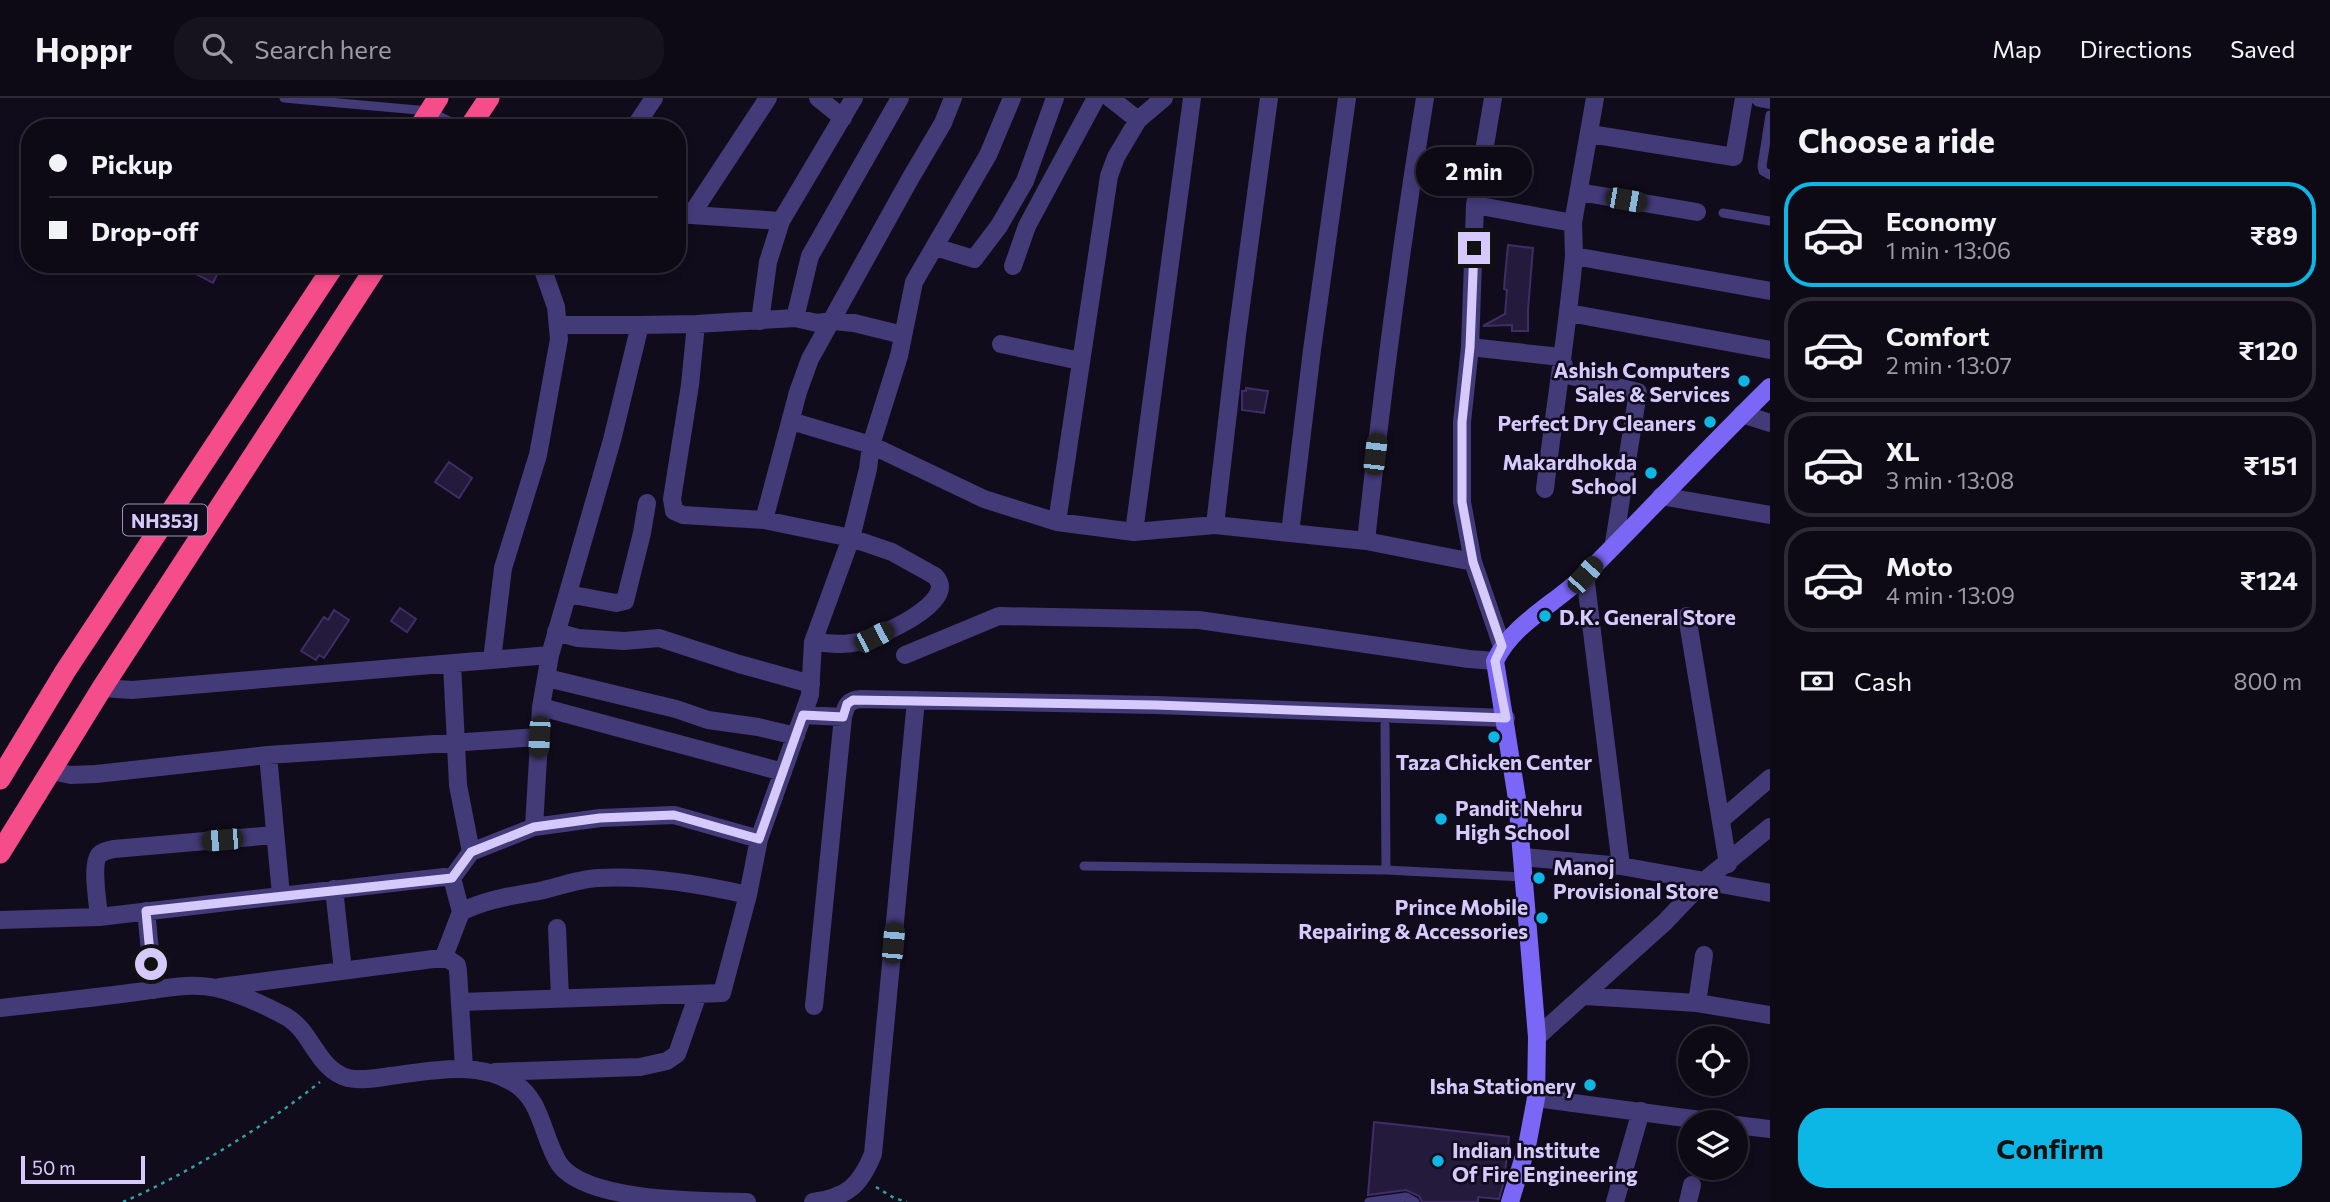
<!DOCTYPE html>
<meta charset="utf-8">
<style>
:root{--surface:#0d0915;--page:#16121e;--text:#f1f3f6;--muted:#9a9aa0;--line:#2d2a34;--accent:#0db7e5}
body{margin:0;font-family:Commissioner,sans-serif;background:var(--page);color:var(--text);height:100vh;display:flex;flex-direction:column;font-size:26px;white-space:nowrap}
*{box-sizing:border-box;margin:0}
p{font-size:23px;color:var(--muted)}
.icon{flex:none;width:38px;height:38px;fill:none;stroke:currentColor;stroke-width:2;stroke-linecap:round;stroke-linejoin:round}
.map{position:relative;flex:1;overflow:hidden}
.drawer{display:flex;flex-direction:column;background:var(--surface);width:560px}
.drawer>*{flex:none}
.guide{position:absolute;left:21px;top:21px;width:665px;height:154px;border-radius:28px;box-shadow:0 4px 10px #0003,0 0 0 2px var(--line);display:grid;align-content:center;height:154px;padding:0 28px;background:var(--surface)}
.buttons{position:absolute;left:1678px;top:928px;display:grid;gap:14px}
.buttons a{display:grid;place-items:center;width:70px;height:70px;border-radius:50%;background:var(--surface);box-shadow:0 4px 10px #0003,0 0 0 2px var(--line);font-size:35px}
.scale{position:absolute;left:21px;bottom:18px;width:124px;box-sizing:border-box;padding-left:7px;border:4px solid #d6cafc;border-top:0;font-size:19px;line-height:24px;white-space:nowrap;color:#d6cafc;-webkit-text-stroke:5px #110c1c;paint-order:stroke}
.end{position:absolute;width:32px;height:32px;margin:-16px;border:9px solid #d6cafc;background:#111;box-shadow:0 0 0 4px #111}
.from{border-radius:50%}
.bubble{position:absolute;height:49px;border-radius:24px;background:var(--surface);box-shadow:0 4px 10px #0003,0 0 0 2px var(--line);font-size:23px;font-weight:700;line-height:49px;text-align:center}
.car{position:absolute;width:21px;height:42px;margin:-21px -10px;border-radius:9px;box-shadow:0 0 5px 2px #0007;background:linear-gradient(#222 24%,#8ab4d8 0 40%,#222 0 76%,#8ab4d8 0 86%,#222 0)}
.guide b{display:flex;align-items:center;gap:24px;height:66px;font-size:26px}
.guide b+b{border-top:2px solid var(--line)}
.guide i{width:18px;height:18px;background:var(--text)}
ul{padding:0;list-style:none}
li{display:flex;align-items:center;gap:21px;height:105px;margin:0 14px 10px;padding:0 14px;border:4px solid var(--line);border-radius:28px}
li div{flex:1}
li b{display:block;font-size:26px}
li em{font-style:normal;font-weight:700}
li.current{border-color:var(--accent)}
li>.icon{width:63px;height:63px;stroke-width:1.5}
h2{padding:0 28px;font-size:32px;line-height:84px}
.pay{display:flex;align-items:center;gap:18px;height:77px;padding:0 28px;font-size:26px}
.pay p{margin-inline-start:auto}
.primary-button{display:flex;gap:14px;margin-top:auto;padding:14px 28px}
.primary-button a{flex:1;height:80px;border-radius:28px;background:var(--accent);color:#111;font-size:28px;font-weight:700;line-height:80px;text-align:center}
header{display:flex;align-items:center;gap:42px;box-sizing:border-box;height:98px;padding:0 35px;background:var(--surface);border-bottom:2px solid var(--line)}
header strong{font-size:33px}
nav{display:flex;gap:38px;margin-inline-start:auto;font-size:24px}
.search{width:490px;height:63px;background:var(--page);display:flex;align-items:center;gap:18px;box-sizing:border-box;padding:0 24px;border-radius:28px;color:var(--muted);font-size:26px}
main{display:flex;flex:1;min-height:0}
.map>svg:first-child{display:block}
.building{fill:#241a3c;stroke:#3f2d66;stroke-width:2}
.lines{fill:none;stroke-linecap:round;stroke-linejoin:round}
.path{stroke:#33a1a7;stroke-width:2.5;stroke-dasharray:3.5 5;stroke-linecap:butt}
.lane{stroke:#433a78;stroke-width:9}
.street{stroke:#433a78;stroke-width:18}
.secondary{stroke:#7b67f6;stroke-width:18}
.highway{stroke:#f54c8a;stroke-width:21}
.route{stroke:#d6cafc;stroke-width:9}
.poi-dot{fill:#0db7e5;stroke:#110c1c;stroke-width:2.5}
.labels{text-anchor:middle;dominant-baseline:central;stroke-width:5;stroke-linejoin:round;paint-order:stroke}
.shield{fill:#110c1c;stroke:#9b91b9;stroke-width:2}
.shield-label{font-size:19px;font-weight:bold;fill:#d6cafc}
.poi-label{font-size:21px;font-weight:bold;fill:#d6cafc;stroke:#110c1c;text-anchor:end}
</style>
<header>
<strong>Hoppr</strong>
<div class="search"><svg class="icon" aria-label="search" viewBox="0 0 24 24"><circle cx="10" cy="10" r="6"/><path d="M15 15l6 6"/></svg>Search here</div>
<nav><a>Map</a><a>Directions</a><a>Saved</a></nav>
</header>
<main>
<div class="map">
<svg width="1770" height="1104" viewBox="0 0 1770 1104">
<rect width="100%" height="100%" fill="#110c1c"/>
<!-- building -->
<path class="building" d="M1508,147L1533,150L1528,212V233H1512V227L1483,228L1505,216L1507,192L1504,191L1505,178Z
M177,166H222L213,185Z
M1246,290L1268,293L1264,315L1242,312V293H1246Z
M449,364L472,380L459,400L435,384Z
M400,510L416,521L407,534L391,523Z
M334,512L349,522L324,560L319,557L316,562L301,553L324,519L328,522Z
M1374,1024L1509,1039L1504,1083L1499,1101L1478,1099V1104H1422L1419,1098L1406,1092L1368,1097Z"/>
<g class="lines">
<!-- path -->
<path class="path" d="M876,1089L894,1100L907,1104
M123,1104C189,1075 264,1029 320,984"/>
<!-- lane -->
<path class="lane" d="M284,0L429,13L463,30
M1770,17L1762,68L1763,73L1770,77
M1723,115L1770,123
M1385,627L1386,772
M1084,768L1386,772L1523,779
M1369,1104L1406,1099L1415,1104"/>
<!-- street -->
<path class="street" d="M818,0L843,20
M1110,0L1138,22
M1493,0L1475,107L1470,249L1462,324V404L1473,464L1502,548
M1595,0L1573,125L1574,158L1770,193
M1760,0L1770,2
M634,30L654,0
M1590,36L1734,59L1744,0
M1579,94L1697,114
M1475,107L1573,125
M677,116L781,123L854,0
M691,117L768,0
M935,149L974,161L999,128L1025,83L1055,0
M1013,168L1027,128L1096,0
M1569,215L1770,252
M795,220L810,158L900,0
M760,223L768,164L781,123
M696,226L690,287L672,401L674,413L683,417L764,422
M559,227H640
M1001,246L1080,263
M1470,249L1561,259L1567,277L1638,294L1614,445
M1742,316L1770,325
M791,323L871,347L984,401L1057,424L1134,434L1215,427L1366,443L1473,464
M1545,391C1554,314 1567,236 1574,158
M1661,398L1770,417
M1057,424L1109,78L1116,59L1138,22L1164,0
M1215,427L1237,237L1269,0
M1134,434L1192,0
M1290,435L1312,252L1347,0
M1366,443C1382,295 1401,147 1425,0
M1585,477L1621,768
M568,496L616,505L625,503L642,435L647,405
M1687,518L1728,766
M556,534L578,540L624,543L659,540L739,566L811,586
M813,544C827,545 843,548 857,544C877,540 961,504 935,478L892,454L851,440L764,422L798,294L810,261L910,81L943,25L953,0
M905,557L999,518L1199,522L1469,561L1495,563
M492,562L503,470L538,357L559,241L556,209L541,166
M452,566L458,687L471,754
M547,580L676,611L708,622L758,629L796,638
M102,590L132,592L550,557
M541,609L783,674
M803,617L843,619C846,607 848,602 861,601L1156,607L1506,620
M268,657L281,797
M51,673L71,677L96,676L268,657L539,639
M1721,722L1770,680
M534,729L541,609L550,557L612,342L640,227L696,226L795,220L817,225L833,223L854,225L903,237
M1523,759L1621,768L1770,795
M452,780L471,754L534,729L600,720L674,717L759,741
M334,791L343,873
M146,813L154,892
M99,819C98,805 91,767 99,757C103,753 108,752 114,751L275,737
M0,822L99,819L444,779L452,780L461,814
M557,830L560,900
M443,861L461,814C486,801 512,798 539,793C558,789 578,781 598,780C648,777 700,786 748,797
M220,889L433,861H448L457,867L458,873L464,970
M1585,898L1697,905L1770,917
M461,904L722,895L748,797L759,741L810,597L813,544L851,440L868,371L871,347L899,258L914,184L988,57L1012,0
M1697,905L1704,857
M814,908L843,619
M0,910C46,905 91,900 137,894C162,891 191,884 216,890C239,895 264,907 285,918C312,932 316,971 348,980C361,983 377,980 390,978C431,973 476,962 514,985C543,1003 542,1040 560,1067C588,1104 701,1103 747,1104
M1537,939L1665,824L1703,784L1770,729
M495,974L640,969L667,963L677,956L698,896
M1536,1000L1715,1024
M1736,1027L1770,1031
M813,1104C847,1099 860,1088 873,1056L916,602
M1615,1104L1641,1013
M1688,1104L1692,1087"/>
<!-- secondary -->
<path class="secondary" d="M1510,1104L1527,1048L1536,1000L1537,939L1517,701L1495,563C1513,525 1557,505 1587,475C1648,414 1708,350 1770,289"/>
<!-- highway -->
<path class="highway" d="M419,30L438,0
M469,30L489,0
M0,681L66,572L335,166
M0,755L102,590L378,166"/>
</g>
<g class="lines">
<!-- route -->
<path class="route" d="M151,866L146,813L452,780L471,754L534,729L600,720L674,717L759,741L803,617L843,619L847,606L853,602L1156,607L1506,620L1495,563L1502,548L1473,464L1462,404V324L1470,249L1474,150"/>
</g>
<!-- markers -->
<g class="poi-dot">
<circle cx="1744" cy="283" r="7"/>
<circle cx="1710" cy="324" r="7"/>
<circle cx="1651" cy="375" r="7"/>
<circle cx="1545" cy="518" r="7"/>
<circle cx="1494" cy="639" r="7"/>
<circle cx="1441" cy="721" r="7"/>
<circle cx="1539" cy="780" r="7"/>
<circle cx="1542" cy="820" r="7"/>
<circle cx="1590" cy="987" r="7"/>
<circle cx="1438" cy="1063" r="7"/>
</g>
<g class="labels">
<!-- shield labels -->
<rect class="shield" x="123" y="406.5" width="84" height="31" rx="5"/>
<g class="shield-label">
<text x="165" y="422">NH353J</text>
</g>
<!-- poi labels -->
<g class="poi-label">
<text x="1730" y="271">Ashish Computers<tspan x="1730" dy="24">Sales &amp; Services</tspan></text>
<text x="1696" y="324">Perfect Dry Cleaners</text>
<text x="1637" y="363">Makardhokda<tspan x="1637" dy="24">School</tspan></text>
<text x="1559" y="518" text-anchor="start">D.K. General Store</text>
<text x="1494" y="663" text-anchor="middle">Taza Chicken Center</text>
<text x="1455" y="709" text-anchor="start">Pandit Nehru<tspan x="1455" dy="24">High School</tspan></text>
<text x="1553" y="768" text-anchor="start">Manoj<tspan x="1553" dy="24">Provisional Store</tspan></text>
<text x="1528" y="808">Prince Mobile<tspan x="1528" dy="24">Repairing &amp; Accessories</tspan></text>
<text x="1576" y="987">Isha Stationery</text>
<text x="1452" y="1051" text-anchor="start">Indian Institute<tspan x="1452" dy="24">Of Fire Engineering</tspan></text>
</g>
</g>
</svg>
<div class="buttons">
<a><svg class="icon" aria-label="locate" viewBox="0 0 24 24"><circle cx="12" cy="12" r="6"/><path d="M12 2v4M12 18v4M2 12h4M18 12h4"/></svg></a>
<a><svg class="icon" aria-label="layers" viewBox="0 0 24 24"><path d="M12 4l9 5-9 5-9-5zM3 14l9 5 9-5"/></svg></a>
</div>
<div class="scale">50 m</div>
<i class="end from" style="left:151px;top:866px"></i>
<i class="end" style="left:1474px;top:150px"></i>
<div class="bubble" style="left:1416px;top:49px;width:116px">2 min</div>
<i class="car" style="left:1626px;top:102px;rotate:100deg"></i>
<i class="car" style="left:1375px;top:356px;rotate:7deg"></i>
<i class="car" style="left:1585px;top:477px;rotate:42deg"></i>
<i class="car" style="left:874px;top:539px;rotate:63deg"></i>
<i class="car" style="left:539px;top:639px;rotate:183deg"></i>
<i class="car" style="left:222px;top:742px;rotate:265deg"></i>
<i class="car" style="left:893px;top:845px;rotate:5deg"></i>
<div class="guide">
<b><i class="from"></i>Pickup</b>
<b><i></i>Drop-off</b>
</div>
</div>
<section class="drawer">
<h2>Choose a ride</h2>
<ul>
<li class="current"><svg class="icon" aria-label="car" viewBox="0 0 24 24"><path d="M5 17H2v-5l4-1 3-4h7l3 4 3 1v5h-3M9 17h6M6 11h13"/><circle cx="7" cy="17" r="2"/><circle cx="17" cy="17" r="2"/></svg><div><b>Economy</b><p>1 min · 13:06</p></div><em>₹89</em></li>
<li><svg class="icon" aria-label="car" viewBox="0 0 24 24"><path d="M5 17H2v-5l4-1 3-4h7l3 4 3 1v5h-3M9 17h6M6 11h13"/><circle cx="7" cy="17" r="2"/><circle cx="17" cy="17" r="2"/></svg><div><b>Comfort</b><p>2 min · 13:07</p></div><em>₹120</em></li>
<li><svg class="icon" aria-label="car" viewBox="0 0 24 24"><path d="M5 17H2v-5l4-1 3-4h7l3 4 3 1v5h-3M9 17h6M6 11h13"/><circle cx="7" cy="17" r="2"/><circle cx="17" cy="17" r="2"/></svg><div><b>XL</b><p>3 min · 13:08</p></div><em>₹151</em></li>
<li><svg class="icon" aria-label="car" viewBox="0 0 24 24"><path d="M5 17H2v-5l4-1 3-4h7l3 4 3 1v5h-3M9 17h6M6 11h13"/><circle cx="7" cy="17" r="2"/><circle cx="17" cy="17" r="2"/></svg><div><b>Moto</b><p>4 min · 13:09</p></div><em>₹124</em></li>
</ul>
<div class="pay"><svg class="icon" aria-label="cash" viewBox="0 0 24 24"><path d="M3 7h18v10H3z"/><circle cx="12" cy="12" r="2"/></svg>Cash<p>800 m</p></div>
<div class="primary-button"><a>Confirm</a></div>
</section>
</main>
